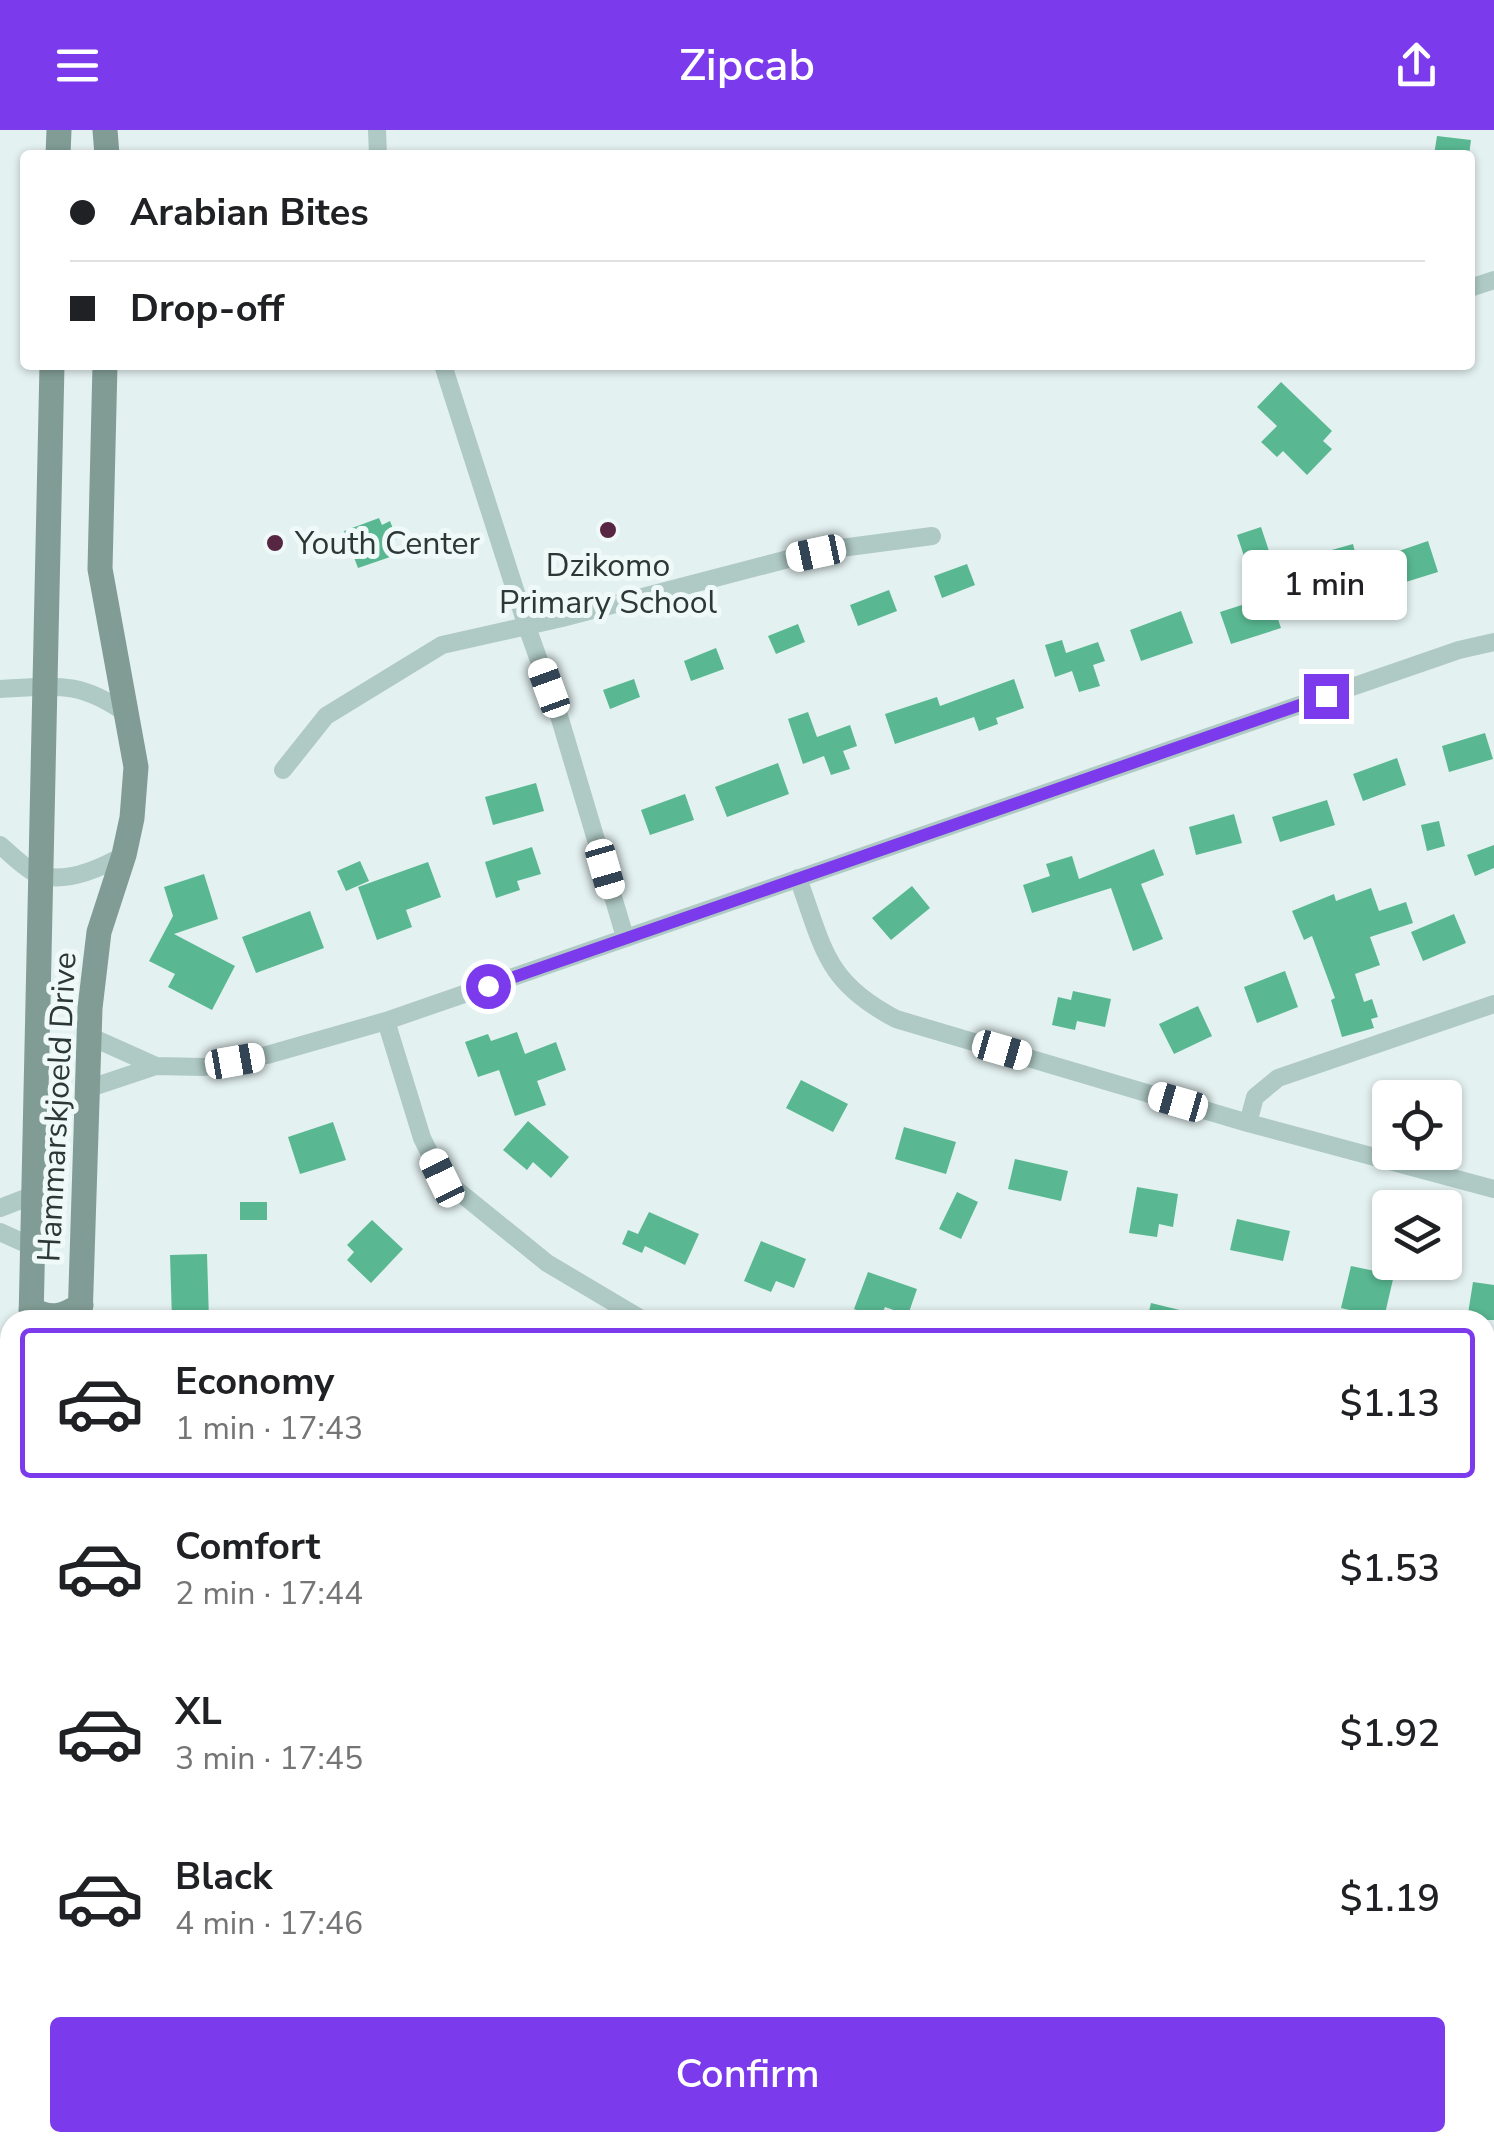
<!DOCTYPE html>
<meta charset="utf-8">
<style>
:root{--surface:#fff;--page:#f2f2f2;--text:#202124;--muted:#757577;--line:#e0e0e0;--accent:#7c3aed}
body{margin:0;font-family:"Nunito Sans",sans-serif;background:var(--page);color:var(--text);height:100vh;display:flex;flex-direction:column;font-size:38px;white-space:nowrap}
*{box-sizing:border-box;margin:0}
p{font-size:32px;color:var(--muted)}
.icon{flex:none;width:55px;height:55px;fill:none;stroke:currentColor;stroke-width:2;stroke-linecap:round;stroke-linejoin:round}
.map{position:relative;flex:1;overflow:hidden}
.panel{position:absolute;left:0px;top:1180px;width:1495px;height:842px;display:flex;flex-direction:column;background:var(--surface);border-radius:30px 30px 0 0;box-shadow:0 2px 8px #0004}
.panel>*{flex:none}
.guide{position:absolute;left:20px;top:20px;width:1455px;height:220px;border-radius:10px;box-shadow:0 2px 8px #0004;display:grid;align-content:center;height:220px;padding:0 50px;background:var(--surface)}
.controls{position:absolute;left:1372px;top:950px;display:grid;gap:20px}
.controls a{display:grid;place-items:center;width:90px;height:90px;border-radius:10px;background:var(--surface);box-shadow:0 2px 8px #0004;font-size:50px}
.end{position:absolute;width:45px;height:45px;margin:-22px;border:12px solid #7c3aed;background:#fff;box-shadow:0 0 0 5px #fff}
.from{border-radius:50%}
.bubble{position:absolute;height:70px;border-radius:10px;background:var(--surface);box-shadow:0 2px 8px #0004;font-size:32px;font-weight:600;line-height:70px;text-align:center}
.car{position:absolute;width:30px;height:60px;margin:-30px -15px;border-radius:12px;box-shadow:0 0 8px 2px #0007;background:linear-gradient(#fff 24%,#345 0 40%,#fff 0 76%,#345 0 86%,#fff 0)}
.guide b{display:flex;align-items:center;gap:35px;height:95px;font-size:38px}
.guide b+b{border-top:2px solid var(--line)}
.guide i{width:25px;height:25px;background:var(--text)}
ul{padding:18px 0 0;list-style:none}
li{display:flex;align-items:center;gap:30px;height:150px;margin:0 20px 15px;padding:0 30px;border:5px solid transparent;border-radius:10px}
li div{flex:1}
li b{display:block;font-size:38px}
li em{font-style:normal;font-weight:600}
li.active{border-color:var(--accent)}
li>.icon{width:90px;height:90px;stroke-width:1.5}
.cta{display:flex;gap:20px;margin-top:auto;padding:20px 50px}
.cta a{flex:1;height:115px;border-radius:10px;background:var(--accent);color:#fff;font-size:40px;font-weight:600;line-height:115px;text-align:center}
header{display:flex;justify-content:space-between;align-items:center;height:130px;padding:0 50px;background:var(--accent);color:#fff;font-size:45px;font-weight:600}
.map>svg:first-child{display:block}
.building{fill:#59b892}
.lines{fill:none;stroke-linecap:round;stroke-linejoin:round}
.minor{stroke:#afc9c4;stroke-width:18}
.secondary{stroke:#819c94;stroke-width:25}
.route{stroke:#7c3aed;stroke-width:12}
.poi-dot{fill:#562642;stroke:#eff9f8;stroke-width:4}
.labels{text-anchor:middle;dominant-baseline:central;stroke-width:10;stroke-linejoin:round;paint-order:stroke}
.poi-label{font-size:32px;fill:#2c3835;stroke:#eff9f8;text-anchor:start}
.street-label{font-size:32px;fill:#2c3835;stroke:#eff9f8}
</style>
<header><svg class="icon" aria-label="menu" viewBox="0 0 24 24"><path d="M4 6h16M4 12h16M4 18h16"/></svg>Zipcab<svg class="icon" aria-label="share" viewBox="0 0 24 24"><path d="M12 15V3M7 8l5-5 5 5M5 13v7h14v-7"/></svg></header>
<div class="map">
<svg width="1494" height="2021" viewBox="0 0 1494 2021">
<rect width="100%" height="100%" fill="#e3f1f0"/>
<!-- building -->
<path class="building" d="M1437,6L1471,10L1469,25H1434Z
M1281,252L1332,301L1323,311L1332,319L1307,345L1283,321L1277,327L1261,312L1277,296L1257,277Z
M379,388L382,395L390,391L397,409L388,412L393,426L358,438L344,401Z
M1261,397L1272,430L1248,438L1237,405Z
M1428,411L1438,442L1377,461L1380,471L1355,478L1352,469L1312,480L1304,450L1320,446L1314,425L1353,414L1358,435Z
M967,434L975,455L942,468L934,446Z
M889,460L897,481L858,496L850,475Z
M1270,466L1281,498L1231,514L1220,482Z
M1181,481L1193,513L1141,531L1130,500Z
M798,494L805,512L776,524L768,506Z
M1062,510L1066,523L1098,512L1105,531L1093,535L1100,556L1079,562L1072,541L1055,547L1045,515Z
M716,518L724,539L691,551L684,531Z
M634,549L640,567L610,579L603,560Z
M1014,549L1024,578L996,588L998,594L979,601L974,587L895,614L885,584L937,567L940,576Z
M808,582L817,607L850,595L857,616L843,621L850,639L831,645L824,626L803,634L788,589Z
M1485,603L1493,629L1449,642L1442,616Z
M1397,628L1406,655L1363,671L1353,644Z
M778,633L789,664L727,687L715,657Z
M536,653L544,681L493,695L485,667Z
M685,664L694,690L650,705L641,680Z
M1327,670L1335,695L1280,712L1272,687Z
M1234,684L1242,713L1196,725L1189,697Z
M1439,691L1445,716L1427,721L1421,695Z
M1494,715V738L1475,746L1467,725Z
M532,717L541,744L517,751L520,760L496,768L485,732Z
M1154,719L1164,745L1141,754L1163,809L1133,821L1111,758L1032,783L1023,755L1050,746L1046,734L1072,726L1079,749Z
M360,731L369,751L346,761L337,741Z
M428,732L441,767L406,780L412,797L377,810L358,757Z
M204,744L218,789L174,804L235,836L212,880L168,857L175,844L149,831L173,786L164,757Z
M912,756L930,778L891,810L872,788Z
M1371,758L1379,781L1406,772L1413,793L1370,807L1380,835L1355,844L1364,872L1372,869L1378,887L1371,889L1374,898L1342,907L1331,870L1335,868L1312,806L1304,810L1292,781L1334,764L1336,771Z
M310,781L324,818L256,843L242,807Z
M1454,784L1466,813L1423,831L1411,802Z
M1285,841L1298,877L1257,893L1244,857Z
M1073,861L1111,869L1105,897L1077,891L1075,900L1052,895L1058,867L1071,870Z
M1198,876L1212,906L1174,924L1159,894Z
M517,902L525,924L556,912L566,940L537,951L546,975L515,986L499,940L478,947L465,912L488,904L491,911Z
M801,950L848,974L833,1002L786,978Z
M528,991L569,1027L551,1048L533,1032L527,1040L503,1020Z
M333,992L346,1030L300,1044L288,1007Z
M904,997L956,1012L946,1044L895,1029Z
M1015,1029L1068,1041L1061,1071L1008,1059Z
M1137,1057L1178,1064L1173,1097L1159,1094L1157,1107L1129,1103Z
M957,1062L978,1072L961,1109L939,1099Z
M240,1072H267V1090H240Z
M649,1082L699,1104L685,1135L645,1116L642,1123L622,1114L628,1100L638,1104Z
M1237,1089L1290,1101L1283,1131L1230,1120Z
M372,1090L403,1119L371,1153L347,1130L354,1122L347,1115Z
M761,1111L806,1129L794,1158L776,1151L771,1162L744,1151Z
M207,1124L209,1190H172L170,1125Z
M1351,1136L1394,1145L1384,1188L1341,1178Z
M868,1142L917,1159L908,1185L885,1177L880,1189L854,1179Z
M1473,1152L1494,1155V1190H1467Z
M1151,1173L1196,1184L1195,1190H1147Z"/>
<g class="lines">
<!-- minor -->
<path class="minor" d="M377,0L378,25
M1470,158L1494,150
M443,235L527,497L560,589L625,807
M0,559C56,556 80,550 128,585
M283,640L326,586L442,515L562,488L792,428L841,418L932,406
M0,715C11,724 26,740 39,745C67,754 101,738 124,725
M798,748C824,819 825,852 896,889L1248,993L1494,1059
M386,891L422,1008L442,1048L547,1133L643,1190
M89,906L156,936
M87,959L156,936L204,937L267,925L386,891L1459,520L1494,512
M1248,993L1255,967L1278,948L1494,874
M0,1078L31,1066
M0,1102L31,1116
M1485,1467L1494,1438
M631,2021L640,2012
M1305,2021L1308,2012"/>
<!-- secondary -->
<path class="secondary" d="M105,0L107,25
M58,25L59,0
M31,1179C51,1190 62,1187 81,1175
M31,1190L52,235
M80,1190L90,878L99,802L124,725L132,688L136,637L100,439L105,235
M22,2021V2012"/>
</g>
<g class="lines">
<!-- route -->
<path class="route" d="M488,856L1326,566"/>
</g>
<!-- markers -->
<g class="poi-dot">
<circle cx="608" cy="400" r="10"/>
<circle cx="275" cy="413" r="10"/>
</g>
<g class="labels">
<!-- poi labels -->
<g class="poi-label">
<text x="295" y="413">Youth Center</text>
<text x="608" y="435" text-anchor="middle">Dzikomo<tspan x="608" dy="37">Primary School</tspan></text>
</g>
<!-- street labels -->
<g class="street-label">
<text transform="translate(57 977) rotate(-87)">Hammarskjoeld Drive</text>
</g>
</g>
</svg>
<div class="controls">
<a><svg class="icon" aria-label="locate" viewBox="0 0 24 24"><circle cx="12" cy="12" r="6"/><path d="M12 2v4M12 18v4M2 12h4M18 12h4"/></svg></a>
<a><svg class="icon" aria-label="layers" viewBox="0 0 24 24"><path d="M12 4l9 5-9 5-9-5zM3 14l9 5 9-5"/></svg></a>
</div>
<i class="end from" style="left:488px;top:856px"></i>
<i class="end" style="left:1326px;top:566px"></i>
<div class="bubble" style="left:1242px;top:420px;width:165px">1 min</div>
<i class="car" style="left:816px;top:423px;rotate:258deg"></i>
<i class="car" style="left:549px;top:558px;rotate:340deg"></i>
<i class="car" style="left:605px;top:739px;rotate:164deg"></i>
<i class="car" style="left:1002px;top:920px;rotate:106deg"></i>
<i class="car" style="left:235px;top:931px;rotate:80deg"></i>
<i class="car" style="left:1178px;top:972px;rotate:286deg"></i>
<i class="car" style="left:442px;top:1048px;rotate:334deg"></i>
<div class="guide">
<b><i class="from"></i>Arabian Bites</b>
<b><i></i>Drop-off</b>
</div>
<section class="panel">
<ul>
<li class="active"><svg class="icon" aria-label="car" viewBox="0 0 24 24"><path d="M5 17H2v-5l4-1 3-4h7l3 4 3 1v5h-3M9 17h6M6 11h13"/><circle cx="7" cy="17" r="2"/><circle cx="17" cy="17" r="2"/></svg><div><b>Economy</b><p>1 min · 17:43</p></div><em>$1.13</em></li>
<li><svg class="icon" aria-label="car" viewBox="0 0 24 24"><path d="M5 17H2v-5l4-1 3-4h7l3 4 3 1v5h-3M9 17h6M6 11h13"/><circle cx="7" cy="17" r="2"/><circle cx="17" cy="17" r="2"/></svg><div><b>Comfort</b><p>2 min · 17:44</p></div><em>$1.53</em></li>
<li><svg class="icon" aria-label="car" viewBox="0 0 24 24"><path d="M5 17H2v-5l4-1 3-4h7l3 4 3 1v5h-3M9 17h6M6 11h13"/><circle cx="7" cy="17" r="2"/><circle cx="17" cy="17" r="2"/></svg><div><b>XL</b><p>3 min · 17:45</p></div><em>$1.92</em></li>
<li><svg class="icon" aria-label="car" viewBox="0 0 24 24"><path d="M5 17H2v-5l4-1 3-4h7l3 4 3 1v5h-3M9 17h6M6 11h13"/><circle cx="7" cy="17" r="2"/><circle cx="17" cy="17" r="2"/></svg><div><b>Black</b><p>4 min · 17:46</p></div><em>$1.19</em></li>
</ul>
<div class="cta"><a>Confirm</a></div>
</section>
</div>
